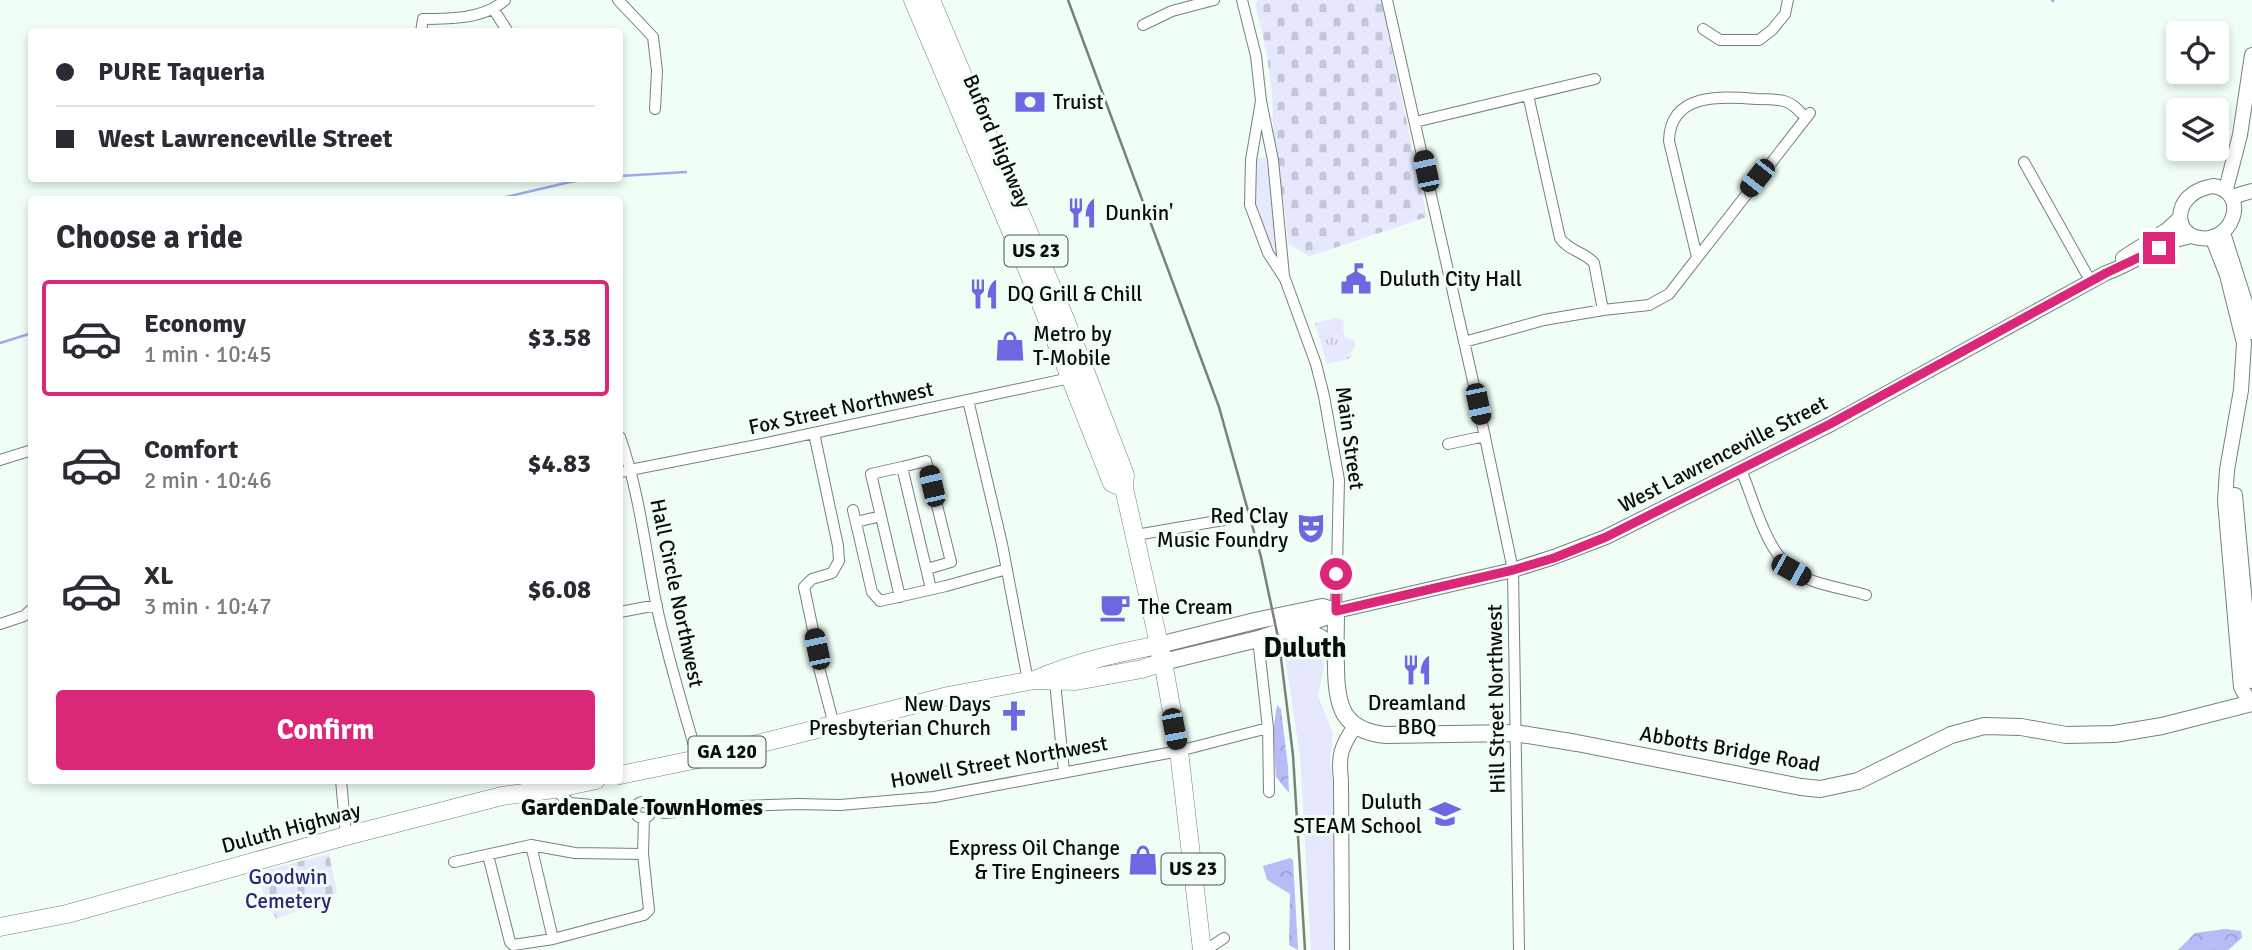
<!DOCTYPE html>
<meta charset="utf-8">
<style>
:root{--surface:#fff;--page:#f2f2f3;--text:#2b2b33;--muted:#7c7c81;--line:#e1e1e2;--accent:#db2777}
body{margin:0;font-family:Signika,sans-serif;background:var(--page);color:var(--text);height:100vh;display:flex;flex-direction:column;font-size:26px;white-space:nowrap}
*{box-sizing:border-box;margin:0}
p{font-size:23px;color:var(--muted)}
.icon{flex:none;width:38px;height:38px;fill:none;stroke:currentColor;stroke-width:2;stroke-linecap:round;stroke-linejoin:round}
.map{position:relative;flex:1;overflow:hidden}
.details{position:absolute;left:28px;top:196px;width:595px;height:588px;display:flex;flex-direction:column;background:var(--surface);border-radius:7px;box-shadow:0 4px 10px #0003}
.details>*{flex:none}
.top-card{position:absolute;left:28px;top:28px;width:595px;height:154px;border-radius:7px;box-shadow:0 4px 10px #0003;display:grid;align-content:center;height:154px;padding:0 28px;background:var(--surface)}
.fabs{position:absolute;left:2166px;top:21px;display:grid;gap:14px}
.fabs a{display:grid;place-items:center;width:63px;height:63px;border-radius:7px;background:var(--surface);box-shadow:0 4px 10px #0003;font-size:35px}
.end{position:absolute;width:32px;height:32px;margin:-16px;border:9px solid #db2777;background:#fff;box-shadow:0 0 0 4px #fff}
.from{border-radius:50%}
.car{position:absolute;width:21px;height:42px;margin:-21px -10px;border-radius:9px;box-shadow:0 0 5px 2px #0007;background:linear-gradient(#222 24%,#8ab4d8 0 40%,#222 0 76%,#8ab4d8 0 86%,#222 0)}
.top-card b{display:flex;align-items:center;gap:24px;height:66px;font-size:26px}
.top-card b+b{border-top:2px solid var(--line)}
.top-card i{width:18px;height:18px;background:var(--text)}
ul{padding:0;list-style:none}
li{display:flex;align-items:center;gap:21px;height:116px;margin:0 14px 10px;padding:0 14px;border:4px solid transparent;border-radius:7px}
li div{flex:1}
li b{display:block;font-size:26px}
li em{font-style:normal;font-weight:800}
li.current{border-color:var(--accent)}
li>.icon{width:63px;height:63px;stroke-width:1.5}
h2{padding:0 28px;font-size:32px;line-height:84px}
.cta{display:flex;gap:14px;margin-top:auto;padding:14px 28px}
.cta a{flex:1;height:80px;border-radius:7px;background:var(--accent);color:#fff;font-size:28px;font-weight:800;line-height:80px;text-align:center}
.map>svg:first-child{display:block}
.grass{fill:#e6e9fd}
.forest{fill:url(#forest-crowns)}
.cemetery{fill:url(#cemetery-stones)}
.park{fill:url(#park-tufts)}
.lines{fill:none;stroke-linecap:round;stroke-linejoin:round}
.stream{stroke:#a2a8f0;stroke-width:2.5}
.minor-casing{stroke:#75827a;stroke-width:12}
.tertiary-casing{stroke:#75827a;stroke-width:16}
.secondary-casing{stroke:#75827a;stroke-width:18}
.primary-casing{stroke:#75827a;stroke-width:19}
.minor{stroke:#fff;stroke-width:10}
.tertiary{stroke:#fff;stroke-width:14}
.secondary{stroke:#fff;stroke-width:16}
.primary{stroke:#fff;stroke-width:18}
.rail{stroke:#78817b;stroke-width:2.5}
.route{stroke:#db2777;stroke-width:9}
.labels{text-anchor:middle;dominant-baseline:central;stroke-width:6;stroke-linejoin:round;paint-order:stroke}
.shield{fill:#f0fef5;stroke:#4e5651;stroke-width:2}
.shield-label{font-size:19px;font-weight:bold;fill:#090e0b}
.poi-label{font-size:21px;fill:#090e0b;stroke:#f0fef5;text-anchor:start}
.street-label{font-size:21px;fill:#090e0b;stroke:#f0fef5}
.park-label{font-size:21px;fill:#2d2678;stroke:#f0fef5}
.neighbourhood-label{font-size:23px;font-weight:bold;fill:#090e0b;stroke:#f0fef5}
.district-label{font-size:28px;font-weight:bold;fill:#090e0b;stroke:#f0fef5}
</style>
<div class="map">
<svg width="2252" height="950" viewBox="0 0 2252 950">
<defs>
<pattern id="forest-crowns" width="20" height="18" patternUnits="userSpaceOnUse" patternTransform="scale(1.75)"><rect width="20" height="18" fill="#b7bcf7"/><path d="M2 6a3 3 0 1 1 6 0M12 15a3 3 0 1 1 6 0" fill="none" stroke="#9ca0d2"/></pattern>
<pattern id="cemetery-stones" width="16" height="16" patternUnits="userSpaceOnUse" patternTransform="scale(1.75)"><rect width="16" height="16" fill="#e6e9fd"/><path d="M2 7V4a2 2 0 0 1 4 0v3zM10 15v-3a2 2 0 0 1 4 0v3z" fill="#c4c7d8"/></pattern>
<pattern id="park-tufts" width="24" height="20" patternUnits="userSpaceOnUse" patternTransform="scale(1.75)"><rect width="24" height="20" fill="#e6e9fd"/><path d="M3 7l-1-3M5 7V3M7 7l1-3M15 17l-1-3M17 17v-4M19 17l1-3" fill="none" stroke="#c4c7d8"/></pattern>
</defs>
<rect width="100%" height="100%" fill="#f0fef5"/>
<!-- grass -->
<path class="grass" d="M1265,157L1270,176L1277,250L1274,253L1254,207L1256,159Z
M1308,639L1317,644L1323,653L1324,667L1318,696L1333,733L1330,760L1334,792L1336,950H1311L1300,756L1283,645Z"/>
<!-- forest -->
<path class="forest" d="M1277,705L1281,709L1288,767L1289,793L1276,777L1273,732Z
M1290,858L1293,860L1298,950L1289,945L1290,894L1267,880L1263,866Z
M2225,929L2241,931L2242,938L2228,950H2178L2195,933Z"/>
<!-- cemetery -->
<path class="cemetery" d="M1258,0H1381L1427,217L1310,256L1288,244L1286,218L1273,133L1272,95L1267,55L1255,2Z
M329,854L337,892L320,902L276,919L255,873Z"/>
<!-- park -->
<path class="park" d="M1336,318L1345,321L1343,328L1345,337L1354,340L1355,347L1350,353L1352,358L1327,364L1315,323Z"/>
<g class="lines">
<!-- stream -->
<path class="stream" d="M2052,0L2053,1
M620,176L686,172
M493,200L570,182L597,178
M0,343L32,333"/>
<!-- minor casing -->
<g class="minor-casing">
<path id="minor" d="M618,0L653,37L657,71L655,109
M1242,0L1256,56L1261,101L1273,160L1284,276
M1387,0L1475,390L1513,570L1519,950
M494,10L508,32
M1143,25L1172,11L1214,0
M1703,29L1720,40H1759L1772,30L1785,14L1788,0
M421,32L423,19C450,19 484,19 505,0
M1528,95L1560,238C1567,250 1585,252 1594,263L1603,310
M1261,101L1251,160L1250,205L1268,253L1285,279L1316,364L1324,396L1339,480L1336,611
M1415,122L1595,79
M2024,162L2091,282
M1697,257L1669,141C1670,93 1720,96 1756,99C1765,99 1775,99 1784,101C1793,103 1799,111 1806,118
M1464,342L1544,320L1603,310L1649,305L1669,294L1810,113
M968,400L1002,544L1028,681
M814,433L838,546L839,561L832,573L812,579L804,587L817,649V660L834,725
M620,437C639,491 645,547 656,603C667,656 683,707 698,759
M1448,444L1485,436
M0,460L32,450
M1741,470C1758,509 1767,566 1813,581C1830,587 1849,590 1866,595
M620,472L767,443L1070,378
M853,510L872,592L880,601L946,586L1007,569
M856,522L881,516
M1136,535L1235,518
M927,569L951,562L926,461L902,467L931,589
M900,597L871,474L902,467
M620,612L657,605
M0,624L24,616L32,609
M1258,639L1268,728L1269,792
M1055,682L1064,772
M341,780L346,836
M554,789L570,803L635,809
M635 810a8 8 0 1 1 16 0a8 8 0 1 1-16 0Z
M651,810L664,813L742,806L798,804L840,805L934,797L1179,751L1268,728
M531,845L553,939
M488,855L510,942L513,945L553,939L644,915L649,910L643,854L644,818
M454,862L531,845L575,853L643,854
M1206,950L1224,938"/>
</g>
<!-- tertiary casing -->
<g class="tertiary-casing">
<path id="tertiary" d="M2213,186C2252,192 2232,248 2195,237C2177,231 2176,209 2189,197C2196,190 2204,188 2213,186Z
M2226,189L2240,135L2252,55
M2235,196L2252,191
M2223,233L2245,302L2252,332
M2212,237L2227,275L2244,343L2241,390L2227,470L2225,501L2241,687L2250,704
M2123,258L2167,230L2179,219
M2235,495L2252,681
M1336,611L1513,570L1554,557L1606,537L1831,424L2106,273C2135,263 2161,241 2191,236
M1342,950L1341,780C1338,755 1341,747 1355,726"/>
</g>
<!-- secondary casing -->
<g class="secondary-casing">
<path id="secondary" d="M1336,611C1336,629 1335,648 1336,666C1336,705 1342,731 1386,735L1515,733L1577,743L1801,787L1820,789L1858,781L1951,735L1984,726L2021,727L2066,735L2114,734L2162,726L2252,703
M1293,634C1317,632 1320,635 1336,652
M1159,645L1255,621L1322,607L1336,611
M1163,662L1258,639L1323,618L1336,611"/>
</g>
<!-- primary casing -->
<g class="primary-casing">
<path id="primary" d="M913,0L1028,271L1112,483L1124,488
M931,0L1065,319L1125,475L1124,488L1163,662L1179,751L1202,950
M1037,679C1076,662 1117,653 1159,645
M620,775L698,759L948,696L1034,680L1076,681L1142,669L1163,662
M0,927L67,914L346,836L502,796L554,789L596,780"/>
</g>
<!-- minor -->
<use href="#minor" class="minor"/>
<!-- tertiary -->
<use href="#tertiary" class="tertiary"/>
<!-- secondary -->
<use href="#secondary" class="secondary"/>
<!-- primary -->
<use href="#primary" class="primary"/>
<!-- rail -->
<path class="rail" d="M1068,0L1219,407L1261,557L1279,642L1293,755L1305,950"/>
</g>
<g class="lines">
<!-- route -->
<path class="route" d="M1336,574V611L1513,570L1554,558L1606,537L1830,424L2106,273L2159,248"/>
</g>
<!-- icons -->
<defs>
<g id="bank-bare" transform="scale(2.415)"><path d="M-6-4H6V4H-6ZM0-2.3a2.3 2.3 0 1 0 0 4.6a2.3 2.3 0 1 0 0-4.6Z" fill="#6b68e2" stroke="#f0fef5" stroke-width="2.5" paint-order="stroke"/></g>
<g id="restaurant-bare" transform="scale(2.415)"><path d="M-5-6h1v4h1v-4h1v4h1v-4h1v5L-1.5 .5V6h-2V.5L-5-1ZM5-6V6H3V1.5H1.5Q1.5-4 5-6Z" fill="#6b68e2" stroke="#f0fef5" stroke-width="2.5" paint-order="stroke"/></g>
<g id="civic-bare" transform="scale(2.415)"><path d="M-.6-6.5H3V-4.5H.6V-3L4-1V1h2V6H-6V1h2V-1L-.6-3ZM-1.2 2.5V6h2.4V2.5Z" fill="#6b68e2" stroke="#f0fef5" stroke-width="2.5" paint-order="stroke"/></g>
<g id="shop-bare" transform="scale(2.415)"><path d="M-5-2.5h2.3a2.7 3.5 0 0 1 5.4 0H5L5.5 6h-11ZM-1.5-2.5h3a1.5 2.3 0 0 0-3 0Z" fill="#6b68e2" stroke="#f0fef5" stroke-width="2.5" paint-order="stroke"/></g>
<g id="theatre-bare" transform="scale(2.415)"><path d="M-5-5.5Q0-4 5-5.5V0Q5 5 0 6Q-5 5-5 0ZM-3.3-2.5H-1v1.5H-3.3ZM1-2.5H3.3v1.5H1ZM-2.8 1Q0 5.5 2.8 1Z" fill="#6b68e2" stroke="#f0fef5" stroke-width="2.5" paint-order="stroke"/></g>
<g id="cafe-bare" transform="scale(2.415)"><path d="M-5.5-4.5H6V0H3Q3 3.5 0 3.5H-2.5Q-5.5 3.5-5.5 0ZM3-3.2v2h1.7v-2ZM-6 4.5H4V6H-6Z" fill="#6b68e2" stroke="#f0fef5" stroke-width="2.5" paint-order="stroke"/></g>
<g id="church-bare" transform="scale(2.415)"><path d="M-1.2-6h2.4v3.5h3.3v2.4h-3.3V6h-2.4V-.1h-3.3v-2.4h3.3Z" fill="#6b68e2" stroke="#f0fef5" stroke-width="2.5" paint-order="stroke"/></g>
<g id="school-bare" transform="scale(2.415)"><path d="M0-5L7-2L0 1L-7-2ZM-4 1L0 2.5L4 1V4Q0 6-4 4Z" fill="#6b68e2" stroke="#f0fef5" stroke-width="2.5" paint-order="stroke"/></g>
</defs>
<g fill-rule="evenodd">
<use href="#bank-bare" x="1030" y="102"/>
<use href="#restaurant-bare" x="1082" y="213"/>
<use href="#civic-bare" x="1356" y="279"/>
<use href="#restaurant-bare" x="984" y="294"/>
<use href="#shop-bare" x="1010" y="346"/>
<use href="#theatre-bare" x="1311" y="528"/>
<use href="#cafe-bare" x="1115" y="607"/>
<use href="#restaurant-bare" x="1417" y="670"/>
<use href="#church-bare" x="1014" y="716"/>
<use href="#school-bare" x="1445" y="814"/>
<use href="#shop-bare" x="1143" y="860"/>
</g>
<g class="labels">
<!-- shield labels -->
<g class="shield">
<rect x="1004.5" y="235.5" width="63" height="31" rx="5"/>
<rect x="688.5" y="736.5" width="77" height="31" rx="5"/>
<rect x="1161.5" y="853.5" width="63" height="31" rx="5"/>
</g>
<g class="shield-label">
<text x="1036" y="251">US 23</text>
<text x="727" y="752">GA 120</text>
<text x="1193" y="869">US 23</text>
</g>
<!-- poi labels -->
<g class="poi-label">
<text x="1053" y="102">Truist</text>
<text x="1105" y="213">Dunkin'</text>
<text x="1379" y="279">Duluth City Hall</text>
<text x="1007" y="294">DQ Grill &amp; Chill</text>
<text x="1033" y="334">Metro by<tspan x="1033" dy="24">T-Mobile</tspan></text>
<text x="1288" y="516" text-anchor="end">Red Clay<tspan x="1288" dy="24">Music Foundry</tspan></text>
<text x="1138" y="607">The Cream</text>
<text x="1417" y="703" text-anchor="middle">Dreamland<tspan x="1417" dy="24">BBQ</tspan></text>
<text x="991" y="704" text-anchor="end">New Days<tspan x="991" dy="24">Presbyterian Church</tspan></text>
<text x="1422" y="802" text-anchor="end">Duluth<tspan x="1422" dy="24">STEAM School</tspan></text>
<text x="1120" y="848" text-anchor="end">Express Oil Change<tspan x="1120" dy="24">&amp; Tire Engineers</tspan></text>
</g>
<!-- street labels -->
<g class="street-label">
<text transform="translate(997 141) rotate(67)">Buford Highway</text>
<text transform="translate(841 408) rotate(-12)">Fox Street Northwest</text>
<text transform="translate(1350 438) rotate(82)">Main Street</text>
<text transform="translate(1723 454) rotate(-27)">West Lawrenceville Street</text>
<text transform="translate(677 593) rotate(78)">Hall Circle Northwest</text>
<text transform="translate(1496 699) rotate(-91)">Hill Street Northwest</text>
<text transform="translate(1730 749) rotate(10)">Abbotts Bridge Road</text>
<text transform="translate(999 762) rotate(-10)">Howell Street Northwest</text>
<text transform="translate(291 828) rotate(-15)">Duluth Highway</text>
</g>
<!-- park labels -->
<g class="park-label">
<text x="288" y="877">Goodwin<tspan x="288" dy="24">Cemetery</tspan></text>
</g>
<!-- neighbourhood labels -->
<g class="neighbourhood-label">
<text x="642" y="807">GardenDale TownHomes</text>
</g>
<!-- district labels -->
<g class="district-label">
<text x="1305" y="648">Duluth</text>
</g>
</g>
</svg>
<div class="fabs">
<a><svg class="icon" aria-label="locate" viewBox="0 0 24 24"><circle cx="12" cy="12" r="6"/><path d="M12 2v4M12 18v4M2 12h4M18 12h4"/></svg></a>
<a><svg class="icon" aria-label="layers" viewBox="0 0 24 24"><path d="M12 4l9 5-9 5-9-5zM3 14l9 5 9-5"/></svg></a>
</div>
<i class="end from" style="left:1336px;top:574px"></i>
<i class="end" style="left:2159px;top:248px"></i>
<i class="car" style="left:1426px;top:171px;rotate:348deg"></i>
<i class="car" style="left:1757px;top:178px;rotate:218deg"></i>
<i class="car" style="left:1478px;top:404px;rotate:168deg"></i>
<i class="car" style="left:932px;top:486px;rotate:347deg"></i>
<i class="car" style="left:1791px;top:570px;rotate:119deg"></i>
<i class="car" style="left:817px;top:649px;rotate:348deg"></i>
<i class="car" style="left:1174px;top:729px;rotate:169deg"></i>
<div class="top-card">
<b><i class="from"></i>PURE Taqueria</b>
<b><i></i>West Lawrenceville Street</b>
</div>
<section class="details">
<h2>Choose a ride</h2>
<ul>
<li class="current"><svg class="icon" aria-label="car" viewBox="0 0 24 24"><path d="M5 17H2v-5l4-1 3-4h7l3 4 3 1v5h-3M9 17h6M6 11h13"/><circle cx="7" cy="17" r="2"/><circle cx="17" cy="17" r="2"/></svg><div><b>Economy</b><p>1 min · 10:45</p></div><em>$3.58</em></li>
<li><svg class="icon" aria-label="car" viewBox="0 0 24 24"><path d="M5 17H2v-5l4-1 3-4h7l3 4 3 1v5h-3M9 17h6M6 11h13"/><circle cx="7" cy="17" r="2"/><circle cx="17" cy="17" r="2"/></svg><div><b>Comfort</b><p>2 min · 10:46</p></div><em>$4.83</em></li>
<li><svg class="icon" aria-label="car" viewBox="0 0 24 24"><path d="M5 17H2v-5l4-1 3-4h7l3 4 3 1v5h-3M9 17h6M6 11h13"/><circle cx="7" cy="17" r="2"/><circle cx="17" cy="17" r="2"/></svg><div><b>XL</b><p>3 min · 10:47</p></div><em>$6.08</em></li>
</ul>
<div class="cta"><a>Confirm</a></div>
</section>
</div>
